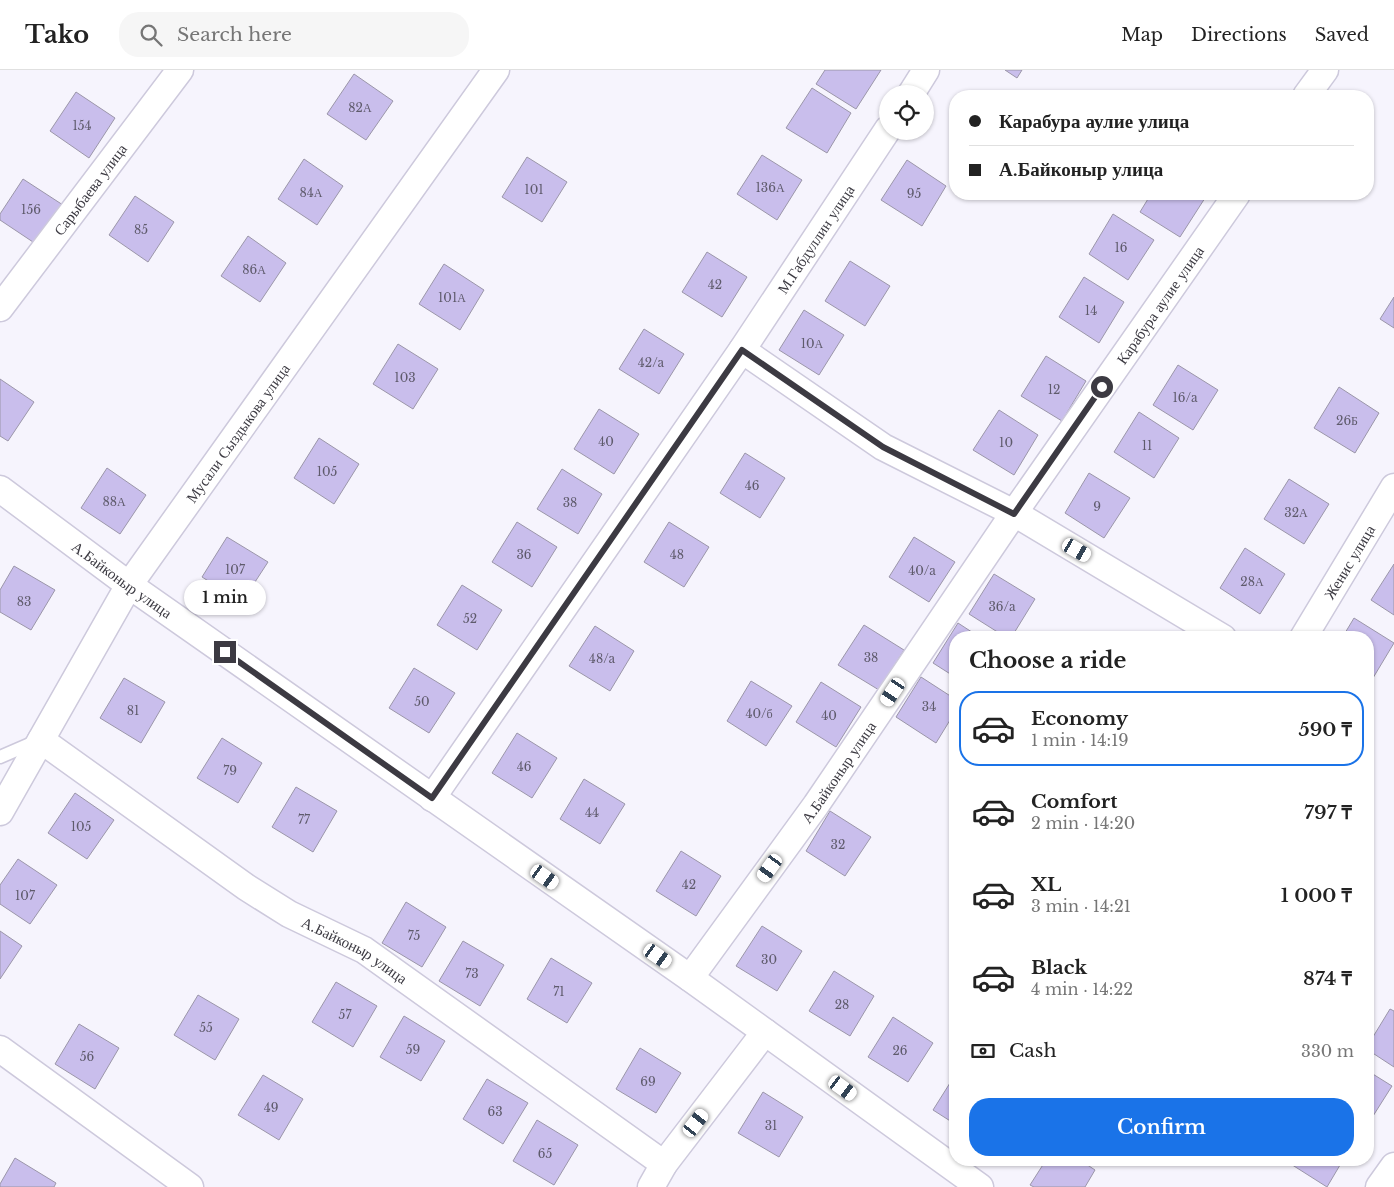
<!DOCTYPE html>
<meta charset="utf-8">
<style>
:root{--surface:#fff;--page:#f6f6f6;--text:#222;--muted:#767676;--line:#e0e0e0;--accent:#1a73e8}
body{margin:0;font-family:"Libre Baskerville",serif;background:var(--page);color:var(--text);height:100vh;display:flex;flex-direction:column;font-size:19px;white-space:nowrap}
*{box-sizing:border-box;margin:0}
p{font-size:16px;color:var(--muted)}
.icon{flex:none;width:28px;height:28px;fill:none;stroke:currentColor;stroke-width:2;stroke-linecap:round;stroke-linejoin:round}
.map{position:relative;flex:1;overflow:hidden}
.drawer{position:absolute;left:949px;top:561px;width:425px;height:535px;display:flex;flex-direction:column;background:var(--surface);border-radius:20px;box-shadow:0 1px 4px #0004}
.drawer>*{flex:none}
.banner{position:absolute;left:949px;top:20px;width:425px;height:110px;border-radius:20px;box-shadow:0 1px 4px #0004;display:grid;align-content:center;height:110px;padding:0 20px;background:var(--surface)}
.controls{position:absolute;left:879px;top:15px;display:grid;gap:10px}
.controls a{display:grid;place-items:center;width:55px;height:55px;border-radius:50%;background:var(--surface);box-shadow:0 1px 4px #0004;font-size:25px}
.end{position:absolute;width:22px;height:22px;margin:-11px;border:6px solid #3c3a42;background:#fff;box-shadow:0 0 0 2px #fff}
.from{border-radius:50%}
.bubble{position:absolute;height:35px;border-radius:18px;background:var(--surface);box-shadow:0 1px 4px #0004;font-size:16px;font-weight:600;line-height:35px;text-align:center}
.car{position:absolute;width:15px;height:30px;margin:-15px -8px;border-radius:6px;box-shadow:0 0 4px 1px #0007;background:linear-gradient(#fff 24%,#345 0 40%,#fff 0 76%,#345 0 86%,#fff 0)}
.banner b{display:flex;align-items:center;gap:18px;height:48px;font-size:19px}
.banner b+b{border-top:1px solid var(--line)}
.banner i{width:12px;height:12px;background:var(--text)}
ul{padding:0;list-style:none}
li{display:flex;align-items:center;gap:15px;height:75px;margin:0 10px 8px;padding:0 10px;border:2px solid transparent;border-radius:20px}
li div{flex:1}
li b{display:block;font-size:19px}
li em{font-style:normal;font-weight:600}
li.active{border-color:var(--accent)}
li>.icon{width:45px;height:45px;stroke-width:1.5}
h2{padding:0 20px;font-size:22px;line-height:60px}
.pay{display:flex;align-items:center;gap:12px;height:55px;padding:0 20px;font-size:19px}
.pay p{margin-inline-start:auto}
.button{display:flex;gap:10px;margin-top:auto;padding:10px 20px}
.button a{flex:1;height:58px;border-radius:20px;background:var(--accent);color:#fff;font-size:20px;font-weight:600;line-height:58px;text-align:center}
header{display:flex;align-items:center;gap:30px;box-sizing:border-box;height:70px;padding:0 25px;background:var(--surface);border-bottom:1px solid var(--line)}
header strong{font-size:24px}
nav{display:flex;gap:28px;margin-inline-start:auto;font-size:18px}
.search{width:350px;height:45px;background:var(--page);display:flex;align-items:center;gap:12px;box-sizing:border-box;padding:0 18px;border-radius:20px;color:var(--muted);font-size:19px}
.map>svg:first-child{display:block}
.building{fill:#c9beec;stroke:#9b96a9}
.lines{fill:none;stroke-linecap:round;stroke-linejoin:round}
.service-casing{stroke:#cdc9dc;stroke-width:15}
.minor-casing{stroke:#cdc9dc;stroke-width:29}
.service{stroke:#fff;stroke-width:12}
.minor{stroke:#fff;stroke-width:26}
.route{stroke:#3c3a42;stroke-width:6}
.labels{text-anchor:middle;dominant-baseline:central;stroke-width:4;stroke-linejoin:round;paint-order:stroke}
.number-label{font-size:12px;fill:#5f5b6c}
.street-label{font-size:15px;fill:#3c3a42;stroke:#fff}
</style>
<header>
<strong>Tako</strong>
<div class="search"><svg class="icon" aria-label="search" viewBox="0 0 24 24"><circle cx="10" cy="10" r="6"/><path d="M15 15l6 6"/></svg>Search here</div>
<nav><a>Map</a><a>Directions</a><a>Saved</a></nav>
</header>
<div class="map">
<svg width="1394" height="1117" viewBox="0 0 1394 1117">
<rect width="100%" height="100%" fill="#f6f4fd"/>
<!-- building -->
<path class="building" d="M825,0H881L856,39L816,14Z
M1005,0H1022L1017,8Z
M354,4L393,31L366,70L327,44Z
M812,18L851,43L827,83L786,58Z
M76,22L115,48L89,88L50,61Z
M762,85L802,110L777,150L737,124Z
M527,87L567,112L542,152L502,127Z
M304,89L343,116L317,155L278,129Z
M907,90L946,116L922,156L881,130Z
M23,109L63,135L36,174L0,150V144Z
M1151,124H1199L1205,128L1180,167L1140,142Z
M135,126L174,152L148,192L109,165Z
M1113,144L1154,170L1128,210L1089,184Z
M248,166L286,193L260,232L221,206Z
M707,182L747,207L722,247L682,222Z
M850,191L890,216L865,256L825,231Z
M444,194L484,220L460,260L419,234Z
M1084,207L1124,232L1099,273L1059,247Z
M1394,227V258L1380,249Z
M804,240L844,265L819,305L779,280Z
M644,259L684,284L659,324L619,299Z
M398,274L438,299L413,339L373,314Z
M1046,286L1086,311L1062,351L1021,326Z
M1178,295L1218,320L1193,360L1153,335Z
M0,309L34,332L8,371L0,366Z
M1339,317L1379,343L1355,383L1314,358Z
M599,339L639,364L614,404L574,379Z
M999,340L1038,365L1014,405L973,380Z
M1139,342L1179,368L1154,408L1114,382Z
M319,368L359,394L334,434L294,408Z
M745,383L785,408L760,448L720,423Z
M107,398L146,425L120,464L81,438Z
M562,399L602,424L578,464L537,439Z
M1089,403L1130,428L1104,468L1065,443Z
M1289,409L1329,434L1304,474L1264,449Z
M517,452L557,477L532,517L492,492Z
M669,452L709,477L684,517L644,492Z
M227,467L268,492L242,532L202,507Z
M914,467L955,492L929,532L889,507Z
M1245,478L1285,504L1260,544L1220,518Z
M1394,494V545L1371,530Z
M14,496L55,520L31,560L0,542V520Z
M994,504L1035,529L1011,568H1007L969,544Z
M462,515L502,540L477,580L437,555Z
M1354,548L1394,573L1370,613L1368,612V568H1342Z
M958,553L981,568H955V607L933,593Z
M864,555L904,580L879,620L838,595Z
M595,556L634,581L610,621L569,596Z
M414,598L455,623L429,663L389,638Z
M921,607L955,629V642L936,673L896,647Z
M124,608L165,632L141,673L100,648Z
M751,611L792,636L766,676L727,651Z
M821,612L861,637L836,677L796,652Z
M517,663L557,688L532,728L492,703Z
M222,668L262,693L238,733L197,708Z
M584,709L625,734L600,774L560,749Z
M296,717L337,741L313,782L272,757Z
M75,723L114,750L87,789L48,763Z
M830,741L871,767L845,806L806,781Z
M681,781L721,806L696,846L656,821Z
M18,789L57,815L30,854L0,834V815Z
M406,832L446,857L422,897L382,873Z
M762,856L802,881L777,921L736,896Z
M0,861L22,876L0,909Z
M463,871L504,895L480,936L439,911Z
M551,888L592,913L567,953L527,929Z
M834,901L874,926L850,966L809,941Z
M336,912L377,936L353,977L312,952Z
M198,925L239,949L215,990L174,965Z
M1390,939L1394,941V997L1368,980V975Z
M404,946L445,971L421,1011L380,987Z
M893,947L933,973L908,1012L868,987Z
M79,954L119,978L95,1019L55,994Z
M640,978L681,1003L656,1043L616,1019Z
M1368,1001L1392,1016L1368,1054Z
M263,1005L303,1029L279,1070L238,1045Z
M955,1005V1054L933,1040Z
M487,1009L528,1033L503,1074L463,1049Z
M763,1022L803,1047L779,1087L738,1063Z
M537,1050L578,1075L554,1115L513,1091Z
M15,1088L56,1113L54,1117H0V1114Z
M1046,1090H1080L1095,1100L1085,1117H1034L1030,1115Z
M1287,1090H1343L1327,1117L1286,1091Z"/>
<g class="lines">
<!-- service casing -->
<g class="service-casing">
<path id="service" d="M0,687L37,671"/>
</g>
<!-- minor casing -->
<g class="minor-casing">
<g id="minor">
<path d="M911,24L926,0"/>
<path d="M1306,26L1325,0"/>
<path id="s1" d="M0,238L180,0"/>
<path d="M742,280L883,377L1014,443L1223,568"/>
<path id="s2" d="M0,419L129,515L690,908L980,1117"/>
<path id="s3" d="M1303,568L1394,417"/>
<path id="s4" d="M41,670L246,817L289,844L364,880L664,1094"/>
<path id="s5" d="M432,728L742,280L888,59"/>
<path id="s6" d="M0,742L129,515L496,0"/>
<path id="s7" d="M690,908L816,735L1014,443L1237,124"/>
<path d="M0,979L190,1117"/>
<path d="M651,1117L664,1094L765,962"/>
<path d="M1379,1117L1394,1096"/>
</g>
</g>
<!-- service -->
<use href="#service" class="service"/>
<!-- minor -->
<use href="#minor" class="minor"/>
</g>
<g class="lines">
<!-- route -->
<path class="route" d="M225,582L432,728L742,280L883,377L1014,444L1102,317"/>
</g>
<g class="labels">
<!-- number labels -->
<g class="number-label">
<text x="360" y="37">82А</text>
<text x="82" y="55">154</text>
<text x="770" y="117">136А</text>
<text x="534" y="119">101</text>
<text x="311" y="122">84А</text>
<text x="914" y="123">95</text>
<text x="31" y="139">156</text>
<text x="141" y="159">85</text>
<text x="1121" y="177">16</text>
<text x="254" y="199">86А</text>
<text x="715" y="214">42</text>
<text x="452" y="227">101А</text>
<text x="1091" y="240">14</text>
<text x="812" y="273">10А</text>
<text x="651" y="292">42/a</text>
<text x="405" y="307">103</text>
<text x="1054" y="319">12</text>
<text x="1185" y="327">16/a</text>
<text x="1347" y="350">26Б</text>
<text x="606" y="371">40</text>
<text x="1006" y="372">10</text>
<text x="1147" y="375">11</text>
<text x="327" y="401">105</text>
<text x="752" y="415">46</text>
<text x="114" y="431">88А</text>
<text x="570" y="432">38</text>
<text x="1097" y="436">9</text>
<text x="1296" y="442">32А</text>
<text x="524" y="484">36</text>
<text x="677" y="484">48</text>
<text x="235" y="499">107</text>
<text x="922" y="500">40/a</text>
<text x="1252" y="511">28А</text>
<text x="24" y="531">83</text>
<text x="1002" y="536">36/a</text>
<text x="470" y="548">52</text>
<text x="871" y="587">38</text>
<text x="602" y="588">48/a</text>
<text x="422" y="631">50</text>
<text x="929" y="636">34</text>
<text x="133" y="640">81</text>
<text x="759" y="643">40/б</text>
<text x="829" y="645">40</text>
<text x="524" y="696">46</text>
<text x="230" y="700">79</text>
<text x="592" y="742">44</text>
<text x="304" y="749">77</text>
<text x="81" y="756">105</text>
<text x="838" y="774">32</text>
<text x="689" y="814">42</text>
<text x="25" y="825">107</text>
<text x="414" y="865">75</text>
<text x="769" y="889">30</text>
<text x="472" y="903">73</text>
<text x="559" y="921">71</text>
<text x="842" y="934">28</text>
<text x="345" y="944">57</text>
<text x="206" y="957">55</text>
<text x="413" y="979">59</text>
<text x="900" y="980">26</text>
<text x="87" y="986">56</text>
<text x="648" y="1011">69</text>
<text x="271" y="1037">49</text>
<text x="495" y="1041">63</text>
<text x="771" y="1055">31</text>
<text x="545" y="1083">65</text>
</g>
<!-- street labels -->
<g class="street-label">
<text stroke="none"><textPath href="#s1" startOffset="149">Сарыбаева улица</textPath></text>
<text stroke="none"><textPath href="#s5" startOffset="678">М.Габдуллин улица</textPath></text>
<text stroke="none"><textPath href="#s7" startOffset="821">Карабура аулие улица</textPath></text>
<text stroke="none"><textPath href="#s6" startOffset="448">Мусали Сыздыкова улица</textPath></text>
<text stroke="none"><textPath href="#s3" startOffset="89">Женис улица</textPath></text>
<text stroke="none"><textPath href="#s2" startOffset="152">А.Байконыр улица</textPath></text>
<text stroke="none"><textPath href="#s7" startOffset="254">А.Байконыр улица</textPath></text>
<text stroke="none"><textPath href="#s4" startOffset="378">А.Байконыр улица</textPath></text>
</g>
</g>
</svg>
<div class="controls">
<a><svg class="icon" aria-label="locate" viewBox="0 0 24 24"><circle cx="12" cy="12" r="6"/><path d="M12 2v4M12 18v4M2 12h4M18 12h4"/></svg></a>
</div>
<i class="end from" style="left:1102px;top:317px"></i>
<i class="end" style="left:225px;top:582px"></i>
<div class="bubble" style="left:184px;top:510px;width:82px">1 min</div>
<i class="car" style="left:1077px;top:480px;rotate:120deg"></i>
<i class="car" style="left:893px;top:622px;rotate:214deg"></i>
<i class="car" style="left:770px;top:798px;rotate:216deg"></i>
<i class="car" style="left:545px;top:807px;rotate:125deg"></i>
<i class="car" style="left:658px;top:886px;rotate:125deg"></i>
<i class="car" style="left:843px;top:1018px;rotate:126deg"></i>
<i class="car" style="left:696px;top:1053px;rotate:38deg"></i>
<div class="banner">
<b><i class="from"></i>Карабура аулие улица</b>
<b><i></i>А.Байконыр улица</b>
</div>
<section class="drawer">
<h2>Choose a ride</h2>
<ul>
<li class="active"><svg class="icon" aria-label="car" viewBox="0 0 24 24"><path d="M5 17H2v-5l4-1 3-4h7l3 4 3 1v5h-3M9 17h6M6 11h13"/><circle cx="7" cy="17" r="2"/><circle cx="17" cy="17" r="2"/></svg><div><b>Economy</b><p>1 min · 14:19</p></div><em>590 ₸</em></li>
<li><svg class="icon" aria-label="car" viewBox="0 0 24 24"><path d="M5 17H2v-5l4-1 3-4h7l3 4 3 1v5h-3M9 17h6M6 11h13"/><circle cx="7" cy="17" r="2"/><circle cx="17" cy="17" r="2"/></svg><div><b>Comfort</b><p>2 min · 14:20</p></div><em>797 ₸</em></li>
<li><svg class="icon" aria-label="car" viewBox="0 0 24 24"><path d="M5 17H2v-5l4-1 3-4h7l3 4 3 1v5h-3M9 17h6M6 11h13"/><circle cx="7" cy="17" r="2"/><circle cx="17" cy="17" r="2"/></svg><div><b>XL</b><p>3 min · 14:21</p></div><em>1 000 ₸</em></li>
<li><svg class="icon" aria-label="car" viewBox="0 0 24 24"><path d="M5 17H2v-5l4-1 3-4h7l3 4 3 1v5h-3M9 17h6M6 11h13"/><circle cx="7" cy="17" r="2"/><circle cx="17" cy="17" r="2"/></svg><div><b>Black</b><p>4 min · 14:22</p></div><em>874 ₸</em></li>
</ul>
<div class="pay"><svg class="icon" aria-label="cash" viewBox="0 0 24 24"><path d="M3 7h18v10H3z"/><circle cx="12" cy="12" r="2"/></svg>Cash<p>330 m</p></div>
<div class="button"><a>Confirm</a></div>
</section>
</div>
